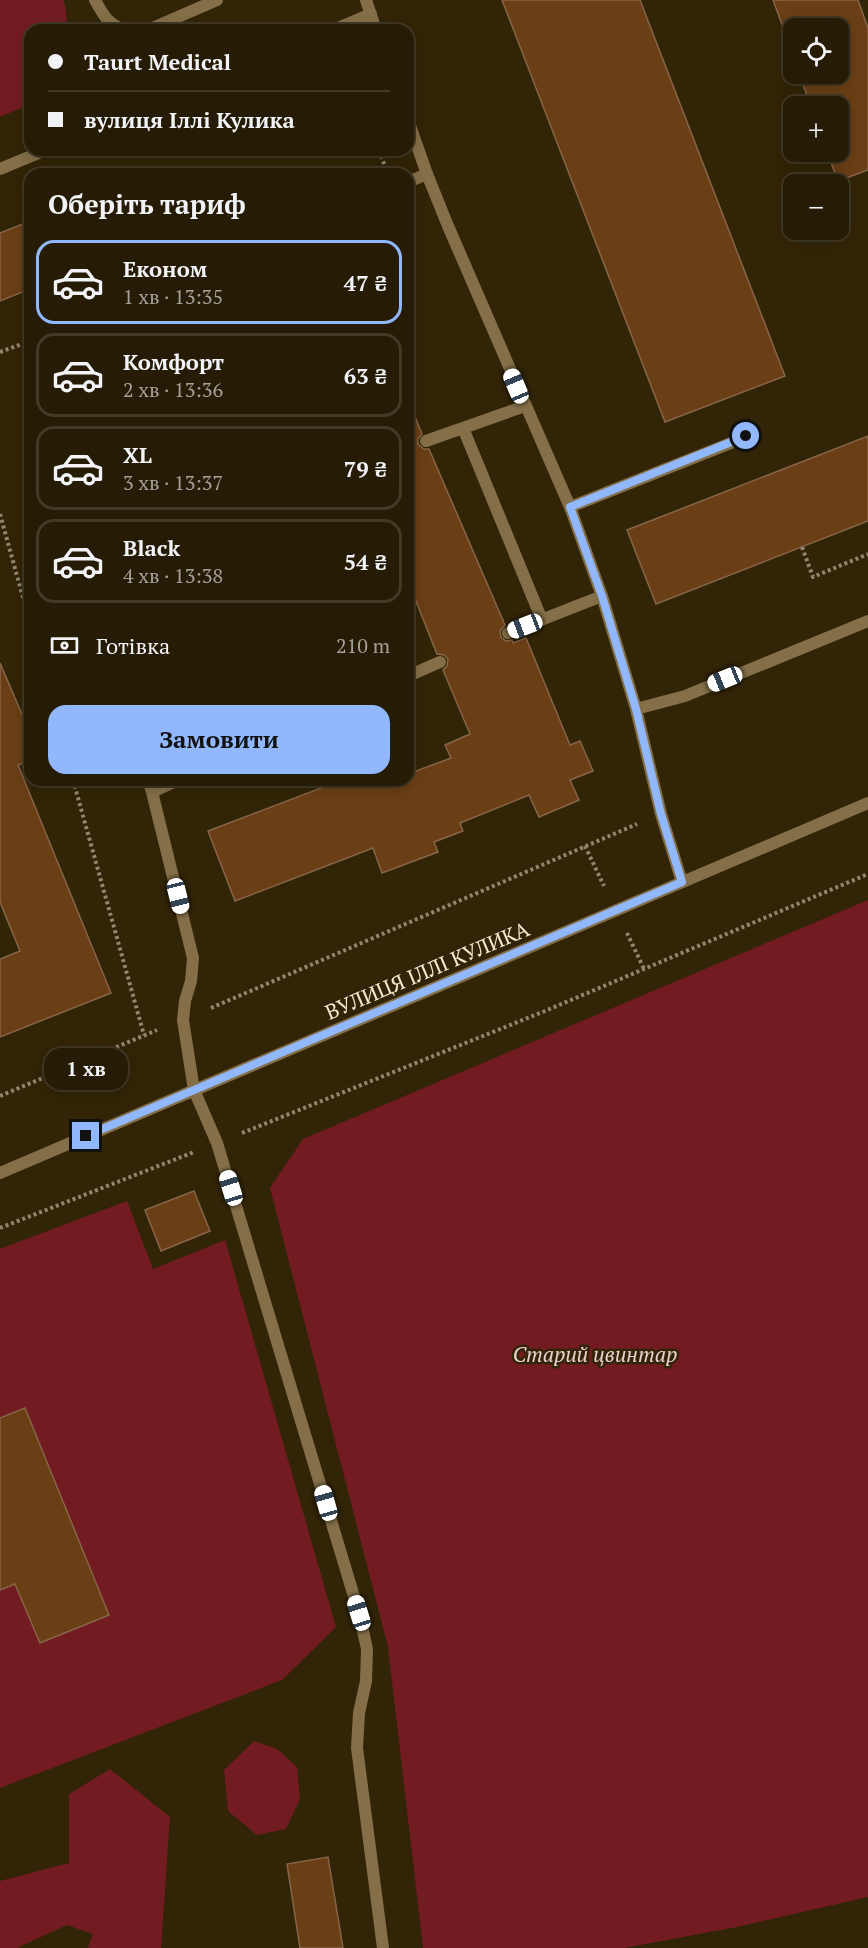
<!DOCTYPE html>
<html lang="uk">
<meta charset="utf-8">
<style>
:root{--surface:#261b04;--page:#2e240e;--text:#f1f3f6;--muted:#a4a19a;--line:#423926;--accent:#91b8fd}
body{margin:0;font-family:"PT Serif",serif;background:var(--page);color:var(--text);height:100vh;display:flex;flex-direction:column;font-size:22px;white-space:nowrap}
*{box-sizing:border-box;margin:0}
p{font-size:20px;color:var(--muted)}
.icon{flex:none;width:33px;height:33px;fill:none;stroke:currentColor;stroke-width:2;stroke-linecap:round;stroke-linejoin:round}
.map{position:relative;flex:1;overflow:hidden}
.panel{position:absolute;left:24px;top:168px;width:390px;height:618px;display:flex;flex-direction:column;background:var(--surface);border-radius:18px;box-shadow:0 3px 15px #0003,0 0 0 2px var(--line)}
.panel>*{flex:none}
.banner{position:absolute;left:24px;top:24px;width:390px;height:132px;border-radius:18px;box-shadow:0 3px 15px #0003,0 0 0 2px var(--line);display:grid;align-content:center;height:132px;padding:0 24px;background:var(--surface)}
.controls{position:absolute;left:783px;top:18px;display:grid;gap:12px}
.controls a{display:grid;place-items:center;width:66px;height:66px;border-radius:12px;background:var(--surface);box-shadow:0 3px 15px #0003,0 0 0 2px var(--line);font-size:30px}
.end{position:absolute;width:27px;height:27px;margin:-14px;border:8px solid #91b8fd;background:#111;box-shadow:0 0 0 3px #111}
.from{border-radius:50%}
.bubble{position:absolute;height:42px;border-radius:18px;background:var(--surface);box-shadow:0 3px 15px #0003,0 0 0 2px var(--line);font-size:20px;font-weight:600;line-height:42px;text-align:center}
.car{position:absolute;width:18px;height:36px;margin:-18px -9px;border-radius:8px;box-shadow:0 0 4px 2px #0007;background:linear-gradient(#fff 24%,#345 0 40%,#fff 0 76%,#345 0 86%,#fff 0)}
.banner b{display:flex;align-items:center;gap:21px;height:57px;font-size:22px}
.banner b+b{border-top:2px solid var(--line)}
.banner i{width:15px;height:15px;background:var(--text)}
ul{padding:0;list-style:none}
li{display:flex;align-items:center;gap:18px;height:84px;margin:0 12px 9px;padding:0 12px;border:3px solid var(--line);border-radius:18px}
li div{flex:1}
li b{display:block;font-size:22px}
li em{font-style:normal;font-weight:600}
li.current{border-color:var(--accent)}
li>.icon{width:54px;height:54px;stroke-width:1.5}
h2{padding:0 24px;font-size:27px;line-height:72px}
.pay{display:flex;align-items:center;gap:15px;height:66px;padding:0 24px;font-size:22px}
.pay p{margin-inline-start:auto}
.cta{display:flex;gap:12px;margin-top:auto;padding:12px 24px}
.cta a{flex:1;height:69px;border-radius:18px;background:var(--accent);color:#111;font-size:24px;font-weight:600;line-height:69px;text-align:center}
.map>svg:first-child{display:block}
.green{fill:#721c22}
.building{fill:#6a3f15;stroke:#876548;stroke-width:1.5}
.lines{fill:none;stroke-linecap:round;stroke-linejoin:round}
.path{stroke:#93866d;stroke-width:4;stroke-dasharray:3 3;stroke-linecap:butt}
.service{stroke:#846f48;stroke-width:12}
.minor{stroke:#846f48;stroke-width:12}
.tertiary{stroke:#846f48;stroke-width:12}
.route{stroke:#91b8fd;stroke-width:8}
.labels{text-anchor:middle;dominant-baseline:central;stroke-width:5;stroke-linejoin:round;paint-order:stroke}
.street-label{font-size:21px;fill:#f5e9d4;stroke:#322406}
.park-label{font-size:21px;font-style:italic;fill:#eed0cf;stroke:#322406}
</style>
<div class="map">
<svg width="868" height="1948" viewBox="0 0 868 1948">
<rect width="100%" height="100%" fill="#322406"/>
<!-- green -->
<path class="green" d="M0,0H63L65,5L68,30H30V104L0,117Z
M868,900V1897L737,1927L624,1948H423L388,1647L270,1188L303,1139Z
M127,1201L153,1269L225,1240L336,1627L282,1680L0,1788V1249Z
M254,1741L277,1749L297,1767L300,1799L286,1829L257,1835L228,1811L224,1770Z
M110,1769L170,1817L161,1948H88L93,1934L67,1925L17,1948H0V1881L69,1863V1794Z"/>
<!-- building -->
<path class="building" d="M502,0H640L785,376L665,422Z
M773,0H858L868,28V170L838,181L827,152H838V106H811L799,74H838V28H794V57Z
M30,221V289L0,301V233Z
M408,400L422,434L418,439V444L424,449H429L505,625L500,631L501,637L506,641L512,640L513,643L526,638L570,745L580,741L593,771L570,780L579,800L539,817L529,795L460,823L463,831L434,842L438,852L382,873L373,848L235,901L208,831L342,780H408V774L451,758L445,745L470,734L443,670L447,666L448,659L444,655L437,654L408,581Z
M868,436V521L656,604L627,530Z
M0,663L30,733V761L18,765L111,993L0,1037V959L20,951L0,902Z
M194,1191L210,1231L161,1251L145,1210Z
M25,1408L109,1615L40,1643L15,1584L0,1590V1418Z
M328,1857L343,1948H300L287,1864Z"/>
<g class="lines">
<!-- path -->
<path class="path" d="M379,150L386,169
M0,352L30,341
M0,514L30,623
M802,547L813,577L868,554
M73,780L144,1035
M585,846L604,886
M627,933L644,969
M211,1008L637,824
M0,1096L157,1030
M242,1133L545,1011L868,874
M0,1228L194,1152"/>
<!-- service -->
<path class="service" d="M333,30L371,14
M0,169L46,150
M408,182L427,174
M463,428L542,620
M426,441L525,406
M570,507L746,437
M508,633L602,596
M408,676L440,662
M636,709L685,696L868,621
M148,780L152,792
M178,780L152,792L193,958L191,981L185,1001L183,1020L194,1090"/>
<!-- minor -->
<path class="minor" d="M95,0C103,15 109,26 126,30
M366,0L376,30
M148,30L217,0
M408,120L427,174L448,226L570,507L602,596L636,709L661,814L682,882"/>
<!-- tertiary -->
<path class="tertiary" d="M194,1090L217,1143L359,1613L367,1649L366,1681L359,1713L357,1748L383,1948
M0,1173L868,803"/>
</g>
<g class="lines">
<!-- route -->
<path class="route" d="M86,1136L682,882L661,814L636,709L602,596L570,507L746,436"/>
</g>
<g class="labels">
<!-- street labels -->
<g class="street-label">
<text transform="translate(427 970) rotate(-23)">ВУЛИЦЯ ІЛЛІ КУЛИКА</text>
</g>
<!-- park labels -->
<g class="park-label">
<text x="595" y="1354">Старий цвинтар</text>
</g>
</g>
</svg>
<div class="controls">
<a><svg class="icon" aria-label="locate" viewBox="0 0 24 24"><circle cx="12" cy="12" r="6"/><path d="M12 2v4M12 18v4M2 12h4M18 12h4"/></svg></a>
<a>+</a>
<a>−</a>
</div>
<i class="end from" style="left:746px;top:436px"></i>
<i class="end" style="left:86px;top:1136px"></i>
<div class="bubble" style="left:44px;top:1048px;width:84px">1 хв</div>
<i class="car" style="left:516px;top:386px;rotate:337deg"></i>
<i class="car" style="left:525px;top:626px;rotate:249deg"></i>
<i class="car" style="left:725px;top:679px;rotate:248deg"></i>
<i class="car" style="left:178px;top:896px;rotate:166deg"></i>
<i class="car" style="left:231px;top:1188px;rotate:343deg"></i>
<i class="car" style="left:326px;top:1503px;rotate:344deg"></i>
<i class="car" style="left:359px;top:1613px;rotate:343deg"></i>
<div class="banner">
<b><i class="from"></i>Taurt Medical</b>
<b><i></i>вулиця Іллі Кулика</b>
</div>
<section class="panel">
<h2>Оберіть тариф</h2>
<ul>
<li class="current"><svg class="icon" aria-label="car" viewBox="0 0 24 24"><path d="M5 17H2v-5l4-1 3-4h7l3 4 3 1v5h-3M9 17h6M6 11h13"/><circle cx="7" cy="17" r="2"/><circle cx="17" cy="17" r="2"/></svg><div><b>Економ</b><p>1 хв · 13:35</p></div><em>47 ₴</em></li>
<li><svg class="icon" aria-label="car" viewBox="0 0 24 24"><path d="M5 17H2v-5l4-1 3-4h7l3 4 3 1v5h-3M9 17h6M6 11h13"/><circle cx="7" cy="17" r="2"/><circle cx="17" cy="17" r="2"/></svg><div><b>Комфорт</b><p>2 хв · 13:36</p></div><em>63 ₴</em></li>
<li><svg class="icon" aria-label="car" viewBox="0 0 24 24"><path d="M5 17H2v-5l4-1 3-4h7l3 4 3 1v5h-3M9 17h6M6 11h13"/><circle cx="7" cy="17" r="2"/><circle cx="17" cy="17" r="2"/></svg><div><b>XL</b><p>3 хв · 13:37</p></div><em>79 ₴</em></li>
<li><svg class="icon" aria-label="car" viewBox="0 0 24 24"><path d="M5 17H2v-5l4-1 3-4h7l3 4 3 1v5h-3M9 17h6M6 11h13"/><circle cx="7" cy="17" r="2"/><circle cx="17" cy="17" r="2"/></svg><div><b>Black</b><p>4 хв · 13:38</p></div><em>54 ₴</em></li>
</ul>
<div class="pay"><svg class="icon" aria-label="cash" viewBox="0 0 24 24"><path d="M3 7h18v10H3z"/><circle cx="12" cy="12" r="2"/></svg>Готівка<p>210 m</p></div>
<div class="cta"><a>Замовити</a></div>
</section>
</div>
